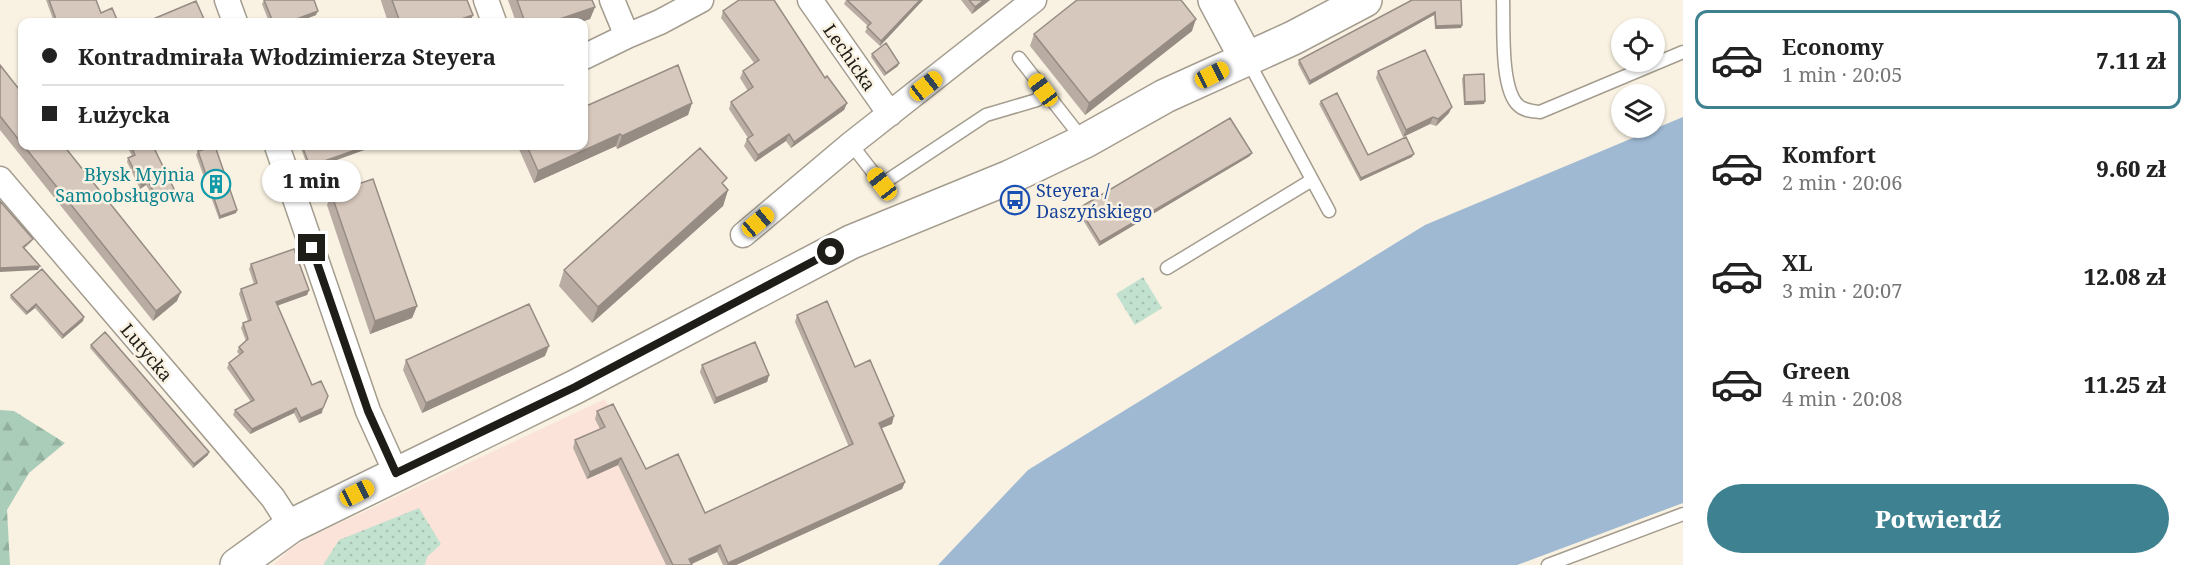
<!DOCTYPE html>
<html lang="pl">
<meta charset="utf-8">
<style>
:root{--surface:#fff;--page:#f6f6f6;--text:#222;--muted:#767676;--line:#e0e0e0;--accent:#3e8291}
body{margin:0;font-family:"Noto Serif",serif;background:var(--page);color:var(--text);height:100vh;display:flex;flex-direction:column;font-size:22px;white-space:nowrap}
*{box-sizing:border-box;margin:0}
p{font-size:20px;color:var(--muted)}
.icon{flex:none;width:33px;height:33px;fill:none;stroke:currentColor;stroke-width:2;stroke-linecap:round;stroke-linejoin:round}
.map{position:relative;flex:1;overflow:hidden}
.side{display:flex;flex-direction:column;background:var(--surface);width:510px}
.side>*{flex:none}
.hud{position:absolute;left:18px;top:18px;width:570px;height:132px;border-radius:12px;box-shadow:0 2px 4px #0004;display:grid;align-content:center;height:132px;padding:0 24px;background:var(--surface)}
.buttons{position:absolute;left:1611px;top:18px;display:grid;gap:12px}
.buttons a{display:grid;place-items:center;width:54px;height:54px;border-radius:50%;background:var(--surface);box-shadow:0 2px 4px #0004;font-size:30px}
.end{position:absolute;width:27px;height:27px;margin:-14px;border:8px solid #1f1d17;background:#fff;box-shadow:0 0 0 3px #fff}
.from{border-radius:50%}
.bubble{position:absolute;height:42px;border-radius:21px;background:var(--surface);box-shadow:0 2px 4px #0004;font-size:20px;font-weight:800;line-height:42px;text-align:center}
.car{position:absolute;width:18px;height:36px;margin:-18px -9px;border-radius:8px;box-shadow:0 0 4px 2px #0007;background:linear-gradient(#f5c518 24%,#345 0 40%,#f5c518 0 76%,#345 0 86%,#f5c518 0)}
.hud b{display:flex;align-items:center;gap:21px;height:57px;font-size:22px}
.hud b+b{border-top:2px solid var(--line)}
.hud i{width:15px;height:15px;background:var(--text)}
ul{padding:10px 0 0;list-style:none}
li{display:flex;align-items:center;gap:18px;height:99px;margin:0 12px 9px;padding:0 12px;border:3px solid transparent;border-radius:12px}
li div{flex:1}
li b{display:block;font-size:22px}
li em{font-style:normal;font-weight:800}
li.active{border-color:var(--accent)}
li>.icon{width:54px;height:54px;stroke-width:1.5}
.action{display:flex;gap:12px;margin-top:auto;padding:12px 24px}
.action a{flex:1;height:69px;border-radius:36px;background:var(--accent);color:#fff;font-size:24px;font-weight:800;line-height:69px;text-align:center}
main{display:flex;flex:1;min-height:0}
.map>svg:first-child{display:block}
.industrial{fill:#fbe3d9}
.green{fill:url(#green-dots)}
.forest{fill:url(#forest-firs)}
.water{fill:#9fb9d3}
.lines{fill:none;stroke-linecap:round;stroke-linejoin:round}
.lane-casing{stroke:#a49d8f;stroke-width:15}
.street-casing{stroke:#a49d8f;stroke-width:27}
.secondary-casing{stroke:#a49d8f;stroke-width:36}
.lane{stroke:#fff;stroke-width:12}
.street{stroke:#fff;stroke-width:24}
.secondary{stroke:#fff;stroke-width:33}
.wall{fill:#b9aca3}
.shaded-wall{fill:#968c84}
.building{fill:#d7c8bd;stroke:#968c84;stroke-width:1.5}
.route{stroke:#1f1d17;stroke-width:8}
.labels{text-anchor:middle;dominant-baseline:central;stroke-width:5;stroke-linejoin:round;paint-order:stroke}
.street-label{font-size:18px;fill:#1f1d17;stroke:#f9f2e2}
.culture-label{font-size:18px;fill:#0d838f;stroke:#f9f2e2;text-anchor:end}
.transit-label{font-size:18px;fill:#164399;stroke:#f9f2e2;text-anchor:start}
</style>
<main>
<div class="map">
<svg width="1683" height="565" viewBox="0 0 1683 565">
<defs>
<pattern id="green-dots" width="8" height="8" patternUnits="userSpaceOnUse" patternTransform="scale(1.5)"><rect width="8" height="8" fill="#c3e1cf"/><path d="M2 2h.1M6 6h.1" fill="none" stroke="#a7c1b1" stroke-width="1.8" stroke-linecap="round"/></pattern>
<pattern id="forest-firs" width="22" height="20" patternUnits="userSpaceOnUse" patternTransform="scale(1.5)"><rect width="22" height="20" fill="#aacdb9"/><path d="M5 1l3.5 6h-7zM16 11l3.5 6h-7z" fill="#92b09e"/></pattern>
</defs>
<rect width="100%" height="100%" fill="#f9f2e2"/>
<!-- industrial -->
<path class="industrial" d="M605,399L692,565H273L289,550L308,538Z"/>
<!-- green -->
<path class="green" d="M1143,277L1162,308L1135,325L1116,294Z
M419,508L441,544L427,557L425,565H323L339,540Z"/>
<!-- forest -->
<path class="forest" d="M0,410L14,411L65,443L29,473L7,510L10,565H0Z"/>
<!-- water -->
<path class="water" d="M1683,117V503L1517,565H938L1028,470L1425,225Z"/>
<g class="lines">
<!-- lane casing -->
<g class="lane-casing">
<path id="lane" d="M1503,0C1504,25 1500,88 1518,105C1524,111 1532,111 1540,112L1683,52
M1019,58L1084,141
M1247,59L1329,211
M851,144L882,184L986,115L1037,100L1043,90
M1167,268L1312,180
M1548,565L1683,514"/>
</g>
<!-- street casing -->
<g class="street-casing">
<path id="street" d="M227,0L235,22
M486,0L494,22
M810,0L890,114
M627,36L660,22L701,0
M584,57L627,36L612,0
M277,146L368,411L396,473
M0,179L273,498L291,526
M743,235L851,144L1034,0"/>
</g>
<!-- secondary casing -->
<g class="secondary-casing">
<path id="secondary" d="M1215,0L1246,58
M237,565L291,526L575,387L851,242L1010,177L1085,141L1165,96L1293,38L1365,0"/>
</g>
<!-- lane -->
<use href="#lane" class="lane"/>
<!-- street -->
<use href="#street" class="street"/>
<!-- secondary -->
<use href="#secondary" class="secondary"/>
</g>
<!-- wall -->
<path class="wall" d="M46,0H96L101,13L118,22H54Z
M264,0H314L316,15L298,22H269L262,4Z
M381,0H467L473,15L470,22H388L381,1Z
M508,0H592L595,7L590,19L581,22H516Z
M846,0H923L880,46L865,32L868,26L844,4Z
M961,0H990L972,14Z
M1412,0L1462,25L1461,28L1435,29L1434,15L1309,85L1298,64L1299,60Z
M723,11L825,78L847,103L844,110L791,148L786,141L755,162L744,146L747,139L748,138L729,109L731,102L748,91L740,78L743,71L754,63L721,18Z
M1192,31L1085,115L1030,46L1034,34Z
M872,54L898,66L884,76L871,57Z
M0,65L22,93V146H64L177,301L153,321L0,130Z
M1378,71L1449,113L1436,126L1430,124L1403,137L1376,78Z
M1464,75L1485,101L1484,104L1464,105L1462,79Z
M1321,101L1368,155L1412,157L1360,181L1319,104Z
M692,103L688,115L617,149L616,146L534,183L518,147V146H584Z
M127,146H153L173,193L156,202L146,185L140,189L127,162L128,158L132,156Z
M300,146H375L309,170Z
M198,151L237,210L236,213L219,219L196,155Z
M1250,156L1099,246L1078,212L1079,208Z
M724,185L728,190L723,206L592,323L559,286L564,270Z
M331,193L417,306L412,318L370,334L327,205Z
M251,264L309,290L307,295L277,305L322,413L299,423L294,413L250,434L233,415L235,410L251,402L227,368L229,363L240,355L237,352L239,347L246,341L241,328L243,323L248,321L239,294L241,289L254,284L249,269Z
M11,295L83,321L62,339L35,308L26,315L10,298Z
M797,315L855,367L892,424L882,428L905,482L902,489L736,565H723L717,552L692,564V565H666L618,465L587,479L573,448L575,440L600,429L595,419L597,411L646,469L705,513L849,447L795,322Z
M91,345L208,455L193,468L90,348Z
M545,356L422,413L403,370L406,360Z
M702,365L769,375L767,382L714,404L700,372Z"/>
<!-- shaded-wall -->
<path class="shaded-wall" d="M920,0H923L880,46L881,41Z
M984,0H990L972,14L975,7Z
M595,7L590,19L581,22H551Z
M318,11L316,15L298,22H290L291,21Z
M1435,12L1434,15L1309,85L1310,81Z
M473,15L470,22H452Z
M1196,19L1192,31L1085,115L1089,103Z
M1462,25L1461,28L1435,29L1436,26Z
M899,63L898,66L884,76L886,73Z
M1485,101L1484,104L1464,105L1465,102Z
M692,103L688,115L617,149L622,136Z
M847,103L844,110L791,148L794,142Z
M1452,107L1449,113L1436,126L1438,119Z
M1433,117L1430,124L1403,137L1406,130Z
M620,134L616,146L534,183L538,171Z
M789,134L786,141L755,162L758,155Z
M367,146H375L309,170L310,166Z
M1252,153L1250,156L1099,246L1100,242Z
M1414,154L1412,157L1360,181L1361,178Z
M148,181L146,185L140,189L141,184Z
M174,189L173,193L156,202L157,198Z
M728,190L723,206L592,323L598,307Z
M237,210L236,213L219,219L220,216Z
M33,239L31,242L22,250L23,247Z
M40,266L38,270L0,272V268Z
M309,290L307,295L274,307L276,302Z
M181,292L177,301L153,321L156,311Z
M36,304L35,308L26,315L27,312Z
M417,306L412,318L370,334L375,321Z
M84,317L83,321L62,339L63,335Z
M549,346L545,356L422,413L426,403Z
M769,375L767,382L714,404L716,398Z
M296,408L294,413L250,434L252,429Z
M323,408L322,413L299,423L301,418Z
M894,416L892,424L877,430L879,423Z
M209,452L208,455L193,468L194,464Z
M621,458L618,465L587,479L590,472Z
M905,482L902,489L736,565H727L728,563Z
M720,545L717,552L689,565V559Z"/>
<!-- building -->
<path class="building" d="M49,0H96L101,13L112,8L118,22H57Z
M264,0H314L318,11L291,21L292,22H273Z
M392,0H467L473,15L452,22H400Z
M517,0H592L595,7L551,22H525Z
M739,0H774L825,78L827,76L847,103L794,142L789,134L758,155L747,139L753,135L731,102L753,87L743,71L759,60L723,11Z
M847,0H920L881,41L867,27L871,23Z
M969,0H984L975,7Z
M1077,0H1181L1196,19L1089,103L1034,34Z
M1412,0H1461L1462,25L1436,26L1435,12L1310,81L1299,60Z
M196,1L204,19L196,22H146Z
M886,43L899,63L886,73L872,54Z
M1425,50L1452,107L1438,119L1433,117L1406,130L1378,71Z
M0,65L22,93V144L0,116Z
M678,65L692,103L622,136L620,134L538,171L527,146H584V107Z
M1484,74L1485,101L1465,102L1464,75Z
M1337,93L1368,155L1406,137L1414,154L1361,178L1321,101Z
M1230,118L1252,153L1100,242L1079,208Z
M24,146H64L181,292L156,311Z
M131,146H153L174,189L157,198L148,181L141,184L128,158L135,155Z
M215,146L237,210L220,216L198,151Z
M302,146H367L310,166Z
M700,148L727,178L722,183L728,190L598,307L564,270Z
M373,179L417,306L375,321L331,193Z
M0,201L33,239L23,247L40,266L0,268Z
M294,249L309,290L276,302L312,385L321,381L328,396L323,408L301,418L296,408L252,429L235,410L254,400L229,363L243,352L239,347L248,339L243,323L251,320L241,289L257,283L251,264Z
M42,269L84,317L63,335L36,304L27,312L11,295Z
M827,301L855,367L870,360L894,416L879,423L905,482L728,563L720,545L689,559L692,565H673L621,458L590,472L575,440L605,427L597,411L613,404L646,469L678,454L705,513L853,444L797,315Z
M529,304L549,346L426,403L406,360Z
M105,332L209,452L194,464L91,345Z
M755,342L769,375L716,398L702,365Z"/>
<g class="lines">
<!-- route -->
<path class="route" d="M312,248L368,411L396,473L575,387L831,252"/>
</g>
<!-- icons -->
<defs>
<g id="building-ring" transform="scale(1.5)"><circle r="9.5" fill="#f9f2e2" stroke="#0f9aa8" stroke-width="1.5"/><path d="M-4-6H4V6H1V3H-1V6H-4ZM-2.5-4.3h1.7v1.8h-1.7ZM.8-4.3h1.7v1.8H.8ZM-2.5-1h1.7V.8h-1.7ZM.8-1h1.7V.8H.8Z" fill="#0f9aa8"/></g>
<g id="bus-ring" transform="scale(1.5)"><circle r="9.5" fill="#f9f2e2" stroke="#1a4fb4" stroke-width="1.5"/><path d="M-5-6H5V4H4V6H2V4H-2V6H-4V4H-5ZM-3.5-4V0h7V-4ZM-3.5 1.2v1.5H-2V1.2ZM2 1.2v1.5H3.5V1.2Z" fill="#1a4fb4"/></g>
</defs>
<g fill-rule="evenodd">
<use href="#building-ring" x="216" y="184"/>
<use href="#bus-ring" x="1015" y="200"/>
</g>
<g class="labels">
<!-- street labels -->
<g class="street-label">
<text transform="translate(850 57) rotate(55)">Lechicka</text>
<text transform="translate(147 352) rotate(50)">Lutycka</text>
</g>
<!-- culture labels -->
<g class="culture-label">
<text x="195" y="174">Błysk Myjnia<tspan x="195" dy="21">Samoobsługowa</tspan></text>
</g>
<!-- transit labels -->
<g class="transit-label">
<text x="1036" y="190">Steyera /<tspan x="1036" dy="21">Daszyńskiego</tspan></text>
</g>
</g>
</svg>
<div class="buttons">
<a><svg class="icon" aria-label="locate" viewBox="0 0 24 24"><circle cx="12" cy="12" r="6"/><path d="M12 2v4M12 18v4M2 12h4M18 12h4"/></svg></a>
<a><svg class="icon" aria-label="layers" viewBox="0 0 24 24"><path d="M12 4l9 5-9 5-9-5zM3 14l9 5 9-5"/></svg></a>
</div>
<i class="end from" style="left:831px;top:252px"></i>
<i class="end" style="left:312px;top:248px"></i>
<div class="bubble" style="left:262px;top:160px;width:99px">1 min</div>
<i class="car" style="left:1212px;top:75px;rotate:63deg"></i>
<i class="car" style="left:926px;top:86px;rotate:52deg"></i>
<i class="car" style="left:1043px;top:90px;rotate:323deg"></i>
<i class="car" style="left:882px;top:184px;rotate:322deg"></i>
<i class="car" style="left:758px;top:222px;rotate:50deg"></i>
<i class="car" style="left:357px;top:493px;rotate:63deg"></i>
<div class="hud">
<b><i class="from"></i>Kontradmirała Włodzimierza Steyera</b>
<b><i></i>Łużycka</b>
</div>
</div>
<section class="side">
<ul>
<li class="active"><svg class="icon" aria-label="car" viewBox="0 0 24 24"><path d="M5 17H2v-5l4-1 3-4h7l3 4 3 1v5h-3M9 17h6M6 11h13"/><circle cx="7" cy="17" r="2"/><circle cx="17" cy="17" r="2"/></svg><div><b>Economy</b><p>1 min · 20:05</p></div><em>7.11 zł</em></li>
<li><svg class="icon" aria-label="car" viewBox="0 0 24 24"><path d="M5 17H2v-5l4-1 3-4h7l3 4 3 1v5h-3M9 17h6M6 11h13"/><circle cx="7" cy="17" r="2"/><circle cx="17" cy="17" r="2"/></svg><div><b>Komfort</b><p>2 min · 20:06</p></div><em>9.60 zł</em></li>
<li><svg class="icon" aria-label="car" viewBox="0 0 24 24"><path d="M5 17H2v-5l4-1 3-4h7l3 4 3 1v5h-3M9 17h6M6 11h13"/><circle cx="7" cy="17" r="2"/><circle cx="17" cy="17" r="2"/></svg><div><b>XL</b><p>3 min · 20:07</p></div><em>12.08 zł</em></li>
<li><svg class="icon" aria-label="car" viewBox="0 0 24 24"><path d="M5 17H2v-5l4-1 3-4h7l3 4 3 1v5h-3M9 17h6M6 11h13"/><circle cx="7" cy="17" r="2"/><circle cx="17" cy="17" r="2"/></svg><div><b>Green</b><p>4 min · 20:08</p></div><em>11.25 zł</em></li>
</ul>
<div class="action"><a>Potwierdź</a></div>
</section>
</main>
